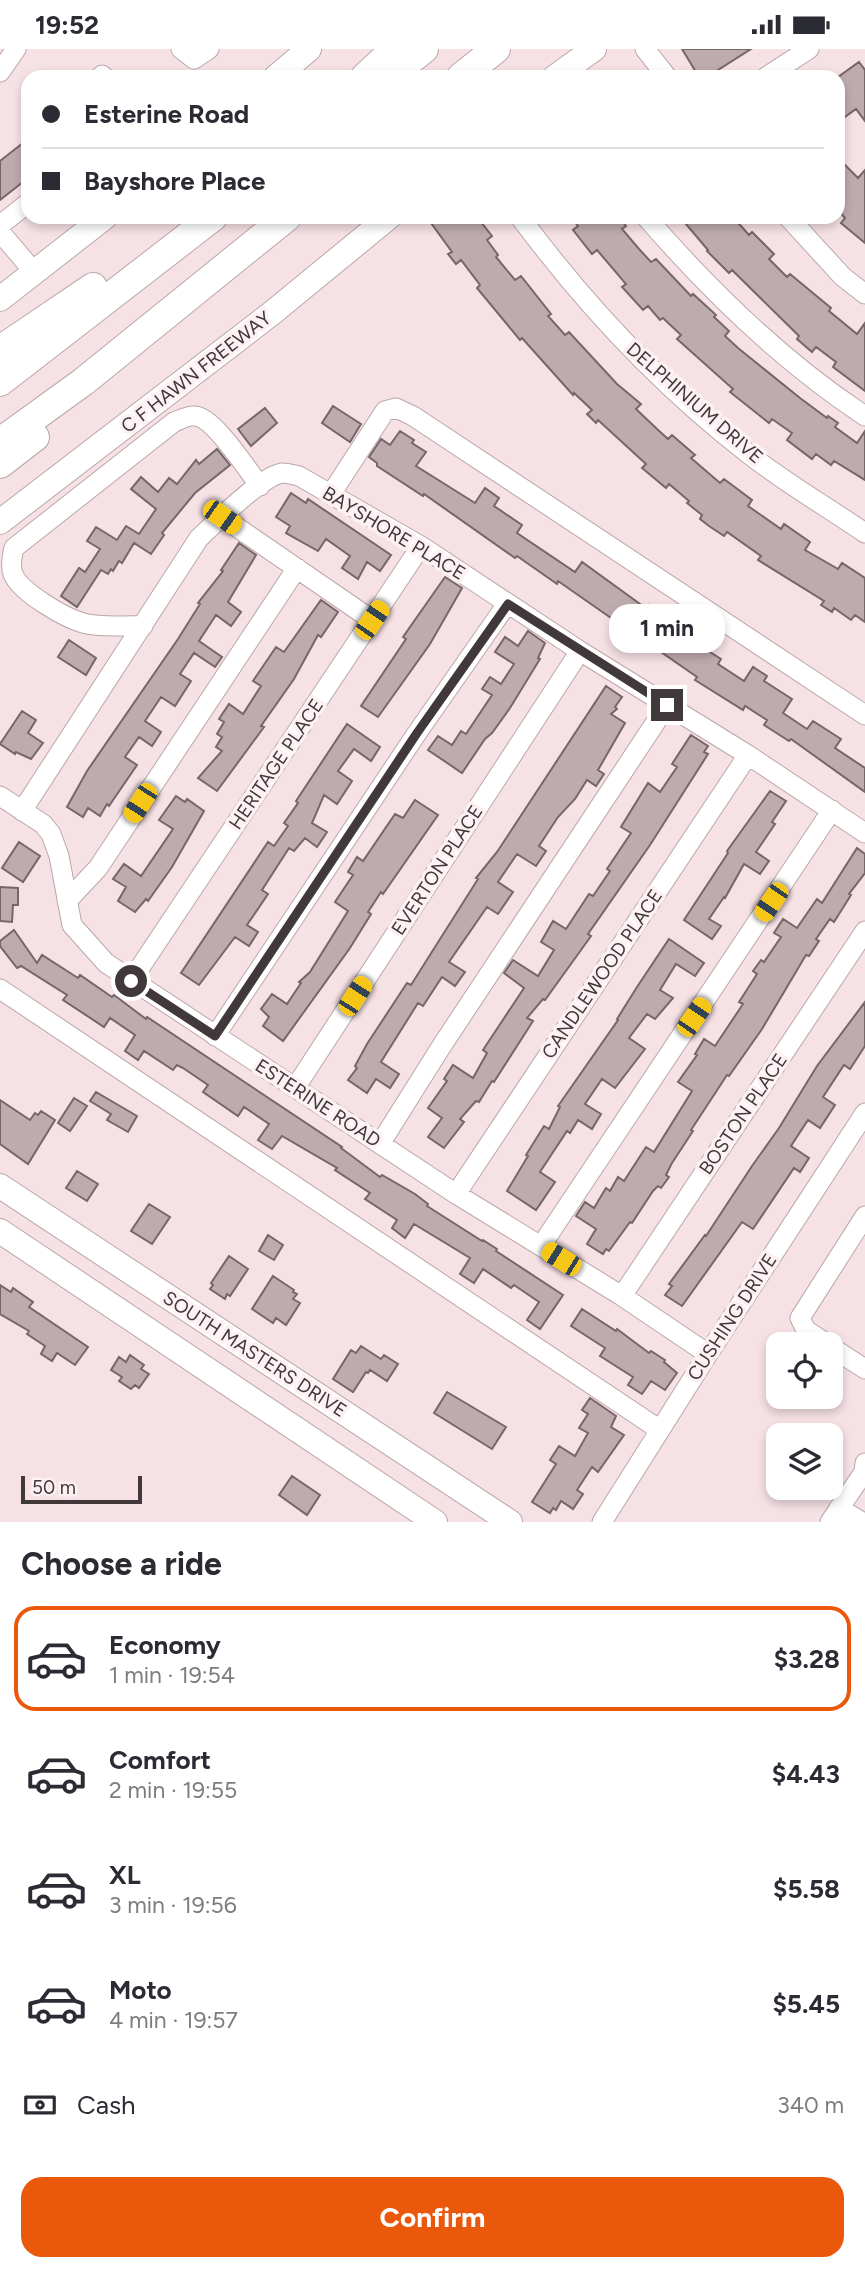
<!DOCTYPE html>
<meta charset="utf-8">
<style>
:root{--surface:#fff;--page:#f2f2f3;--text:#2b2b33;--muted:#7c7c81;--line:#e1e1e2;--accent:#ea580c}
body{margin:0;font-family:Figtree,sans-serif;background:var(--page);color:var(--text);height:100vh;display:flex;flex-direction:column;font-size:26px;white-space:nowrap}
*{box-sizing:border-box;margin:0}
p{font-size:23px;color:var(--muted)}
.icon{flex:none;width:38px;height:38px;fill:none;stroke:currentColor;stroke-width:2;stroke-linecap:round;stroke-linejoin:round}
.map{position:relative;height:1473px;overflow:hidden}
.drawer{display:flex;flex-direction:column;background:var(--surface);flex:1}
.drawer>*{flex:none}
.guide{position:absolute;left:21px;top:21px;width:824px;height:154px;border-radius:21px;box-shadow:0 4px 10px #0003;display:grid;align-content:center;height:154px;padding:0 21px;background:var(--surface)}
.buttons{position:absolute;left:766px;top:1283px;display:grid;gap:14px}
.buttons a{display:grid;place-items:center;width:77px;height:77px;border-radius:14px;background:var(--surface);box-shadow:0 4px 10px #0003;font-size:35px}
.scale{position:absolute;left:21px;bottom:18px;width:121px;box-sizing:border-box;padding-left:7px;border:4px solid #40383a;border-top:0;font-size:19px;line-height:24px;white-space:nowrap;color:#40383a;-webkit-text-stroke:5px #fdf1f3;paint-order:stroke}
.end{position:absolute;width:32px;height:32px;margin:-16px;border:9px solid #40383a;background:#fff;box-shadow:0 0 0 4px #fff}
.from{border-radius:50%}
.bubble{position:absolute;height:49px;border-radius:21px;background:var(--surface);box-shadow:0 4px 10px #0003;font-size:23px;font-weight:700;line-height:49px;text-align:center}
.car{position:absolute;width:21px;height:42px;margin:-21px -10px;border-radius:9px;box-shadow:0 0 5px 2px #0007;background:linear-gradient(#f5c518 24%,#345 0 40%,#f5c518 0 76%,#345 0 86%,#f5c518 0)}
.guide b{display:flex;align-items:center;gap:24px;height:66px;font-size:26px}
.guide b+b{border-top:2px solid var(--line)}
.guide i{width:18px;height:18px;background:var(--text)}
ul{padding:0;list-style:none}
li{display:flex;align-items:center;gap:21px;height:105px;margin:0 14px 10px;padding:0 7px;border:4px solid transparent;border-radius:21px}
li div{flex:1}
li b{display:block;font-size:26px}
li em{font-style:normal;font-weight:700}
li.active{border-color:var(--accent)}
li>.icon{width:63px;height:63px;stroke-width:1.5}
h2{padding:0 21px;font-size:32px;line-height:84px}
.pay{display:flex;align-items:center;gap:18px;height:77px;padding:0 21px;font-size:26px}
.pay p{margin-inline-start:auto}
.cta{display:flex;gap:14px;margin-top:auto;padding:14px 21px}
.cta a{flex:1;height:80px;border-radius:21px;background:var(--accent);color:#fff;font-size:28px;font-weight:700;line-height:80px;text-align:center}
.status{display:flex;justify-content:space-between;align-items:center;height:49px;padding:0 35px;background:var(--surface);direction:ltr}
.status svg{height:19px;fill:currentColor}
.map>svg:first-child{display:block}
.building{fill:#beabae;stroke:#776669;stroke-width:2}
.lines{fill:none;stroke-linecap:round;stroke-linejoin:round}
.minor-casing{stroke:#baa7aa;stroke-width:21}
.major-casing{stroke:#baa7aa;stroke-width:26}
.highway-casing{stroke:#baa7aa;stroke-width:30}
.minor{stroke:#fff;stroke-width:19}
.major{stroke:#fff;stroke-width:24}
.highway{stroke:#fff;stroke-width:28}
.route{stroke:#40383a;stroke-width:9}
.labels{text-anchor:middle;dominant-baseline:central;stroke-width:7;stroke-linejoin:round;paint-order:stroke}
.street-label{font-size:19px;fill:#40383a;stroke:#fdf1f3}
</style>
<div class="status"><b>19:52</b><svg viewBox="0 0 49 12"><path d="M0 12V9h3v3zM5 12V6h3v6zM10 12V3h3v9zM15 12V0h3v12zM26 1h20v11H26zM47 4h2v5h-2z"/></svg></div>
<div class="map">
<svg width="865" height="1473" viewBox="0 0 865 1473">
<rect width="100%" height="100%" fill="#f6e1e5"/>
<!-- building -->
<path class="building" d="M682,0H751L707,28H699Z
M859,13L865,21V72L856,60L838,73V28Z
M28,90V129L0,151V112Z
M838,109L858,129L865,121V194L841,174L845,169L838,161Z
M438,168H477L492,187L487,191L498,206L496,208L515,231L521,227L551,265L548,267L565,286L569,283L617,335L641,355L636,360L657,380L668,390L672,386L695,406L691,409L720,434L724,430L752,451L748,457L781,480L784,475L810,493L805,501L838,520L842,514L865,529V573L855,566L851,571L834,559L832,563L821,556L824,552L758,511L761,507L727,483L724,487L709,477L700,470L702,466L687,454L689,452L669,435L666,439L642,419L646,415L598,371L596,374L587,365L592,361L574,344L573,346L522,289L520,291L477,239L480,236L461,211L456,215L448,205L452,203L431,174Z
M571,168H619L626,177L622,180L639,200L651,213L656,210L691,247L693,245L716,266L714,268L729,282L725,287L738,299L800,349L827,369L828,367L838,374L835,378L857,394L865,382V431L834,412L831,416L816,405L812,410L787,391L792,384L772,370L769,374L730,343L733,340L677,290L681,286L663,269L660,271L648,257L643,261L622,238L626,235L597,201L592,205L573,181L578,177Z
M680,168H733L749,186L752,183L774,205L769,210L787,228L790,225L831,259L829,262L857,285L865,274V342L833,318L836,313L816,298L812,303L797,290L799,287L732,221L729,224L707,202L708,201Z
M333,357L361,375L350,393L322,374Z
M265,359L277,374L251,397L238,380Z
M400,382L414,391L412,394L426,403L416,417L475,454L485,439L499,449L494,457L522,476L517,484L575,523L582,513L647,560L649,556L681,577L689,564L703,573L691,591L721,610L718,615L744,632L753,618L767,627L764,632L792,650L783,664L807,680L813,672L841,690L835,699L865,719V743L791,690L789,692L764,676L767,671L745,657L743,661L695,631L697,628L645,592L643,595L629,586L631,583L558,532L557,535L517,507L515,509L424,445L423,447L377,417V414L369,408L381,390L390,396Z
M217,400L230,416L195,444L162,484L164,486L151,505L134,494L122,514L119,512L113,522L111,520L108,525L101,521L77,558L61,547L79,519L85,523L100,500L87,492L96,478L117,491L126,477L139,485L156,460L131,440L141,428L158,443L169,429L177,435L196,411L199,415Z
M291,444L306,454L308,450L391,506L380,522L367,513L358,530L342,519L350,507L326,490L318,502L286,484L290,477L276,468Z
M239,494L256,506L228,553L241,563L231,577L216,566L199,592L222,608L215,618L194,604L180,625L191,632L175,657L161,648L145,672L161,683L152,697L139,688L125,708L137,716L109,757L107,755L100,767L88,759L83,768L67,758L87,722L178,590L200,555L198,554L223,522L221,521Z
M445,528L462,539L430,595L378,668L361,657L406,590L403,588Z
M321,551L338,563L321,588L318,586L294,630L261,677L264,678L217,742L198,729L222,702L216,698L222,688L217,685L224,673L219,670L229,655L243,665L261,637L253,632L276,598L284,603Z
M528,582L545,594L538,609L540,610L510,659L492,684L485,690L462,724L428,701L438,687L452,696L461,682L466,685L492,646L482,640L490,628L501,635L514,615L495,603L505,588L518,597Z
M69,591L96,609L86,626L58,608Z
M606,637L622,648L615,658L617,660L611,665L625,674L598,721L604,725L596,737L587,731L575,750L558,768L539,797L546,802L536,817L517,805L498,833L513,843L498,865L487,858L449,913L465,923L455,937L442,928L423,957L418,954L381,1013L399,1025L390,1039L376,1030L367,1044L348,1031L357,1019L355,1017L367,995L407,934L411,936L478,830L476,829L497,803Z
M22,662L36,671L28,684L43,694L31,710L16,703L15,705L0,695Z
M347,675L380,698L371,712L354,700L338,722L352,732L337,755L324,746L312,774L327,783L317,798L305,789L294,802L289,799L262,841L268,845L247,876L258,883L249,897L235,888L199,936L181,924L268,793L274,797L288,777L284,774L298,754L296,752Z
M691,686L708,697L704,703L708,705L650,796L588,885L591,887L581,901L545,951L543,950L527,969L533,972L494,1033L492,1032L479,1053L476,1052L460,1070L464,1073L444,1099L428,1088L442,1069L428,1059L447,1032L444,1030L453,1016L473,1029L487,1004L483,1001L524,939L504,924L513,911L538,927L554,901L541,893L553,872L566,880L589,845L593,847L610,822L607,820L631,784L621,778L648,734L660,743L677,718L672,715Z
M770,742L786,752L772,773L775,775L756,803L769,812L760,825L744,815L725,849L724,848L709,870L721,877L712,890L684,871L728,804L727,802Z
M176,747L185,753L187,750L204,762L172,818L148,852L146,850L135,863L118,852L126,838L113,830L124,815L141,827L173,780L159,771Z
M415,751L438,766L383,845L381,843L368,863L371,865L350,899L283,992L263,977L269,968L261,960L272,945L287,955L301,934L299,933L310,923L348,862L335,853L353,826L348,823L357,808L363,812L395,765L403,769Z
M19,793L40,807L23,833L2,819Z
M857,799L865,805V824L849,845L851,846L834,873L830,870L816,890L819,892L809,907L806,906L762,980L729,1027L727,1026L691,1081L693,1082L672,1114L666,1126L669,1128L661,1139L658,1137L653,1142L632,1174L630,1173L609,1202L606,1200L603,1205L587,1195L596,1180L576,1167L585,1153L594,1159L606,1139L610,1142L618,1128L624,1132L646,1098L654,1103L692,1042L678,1033L697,1006L695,1005L704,990L715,997L743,955L739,953L757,925L753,922L761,911L764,913L781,888L774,884L783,870L797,879L817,850L822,854Z
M0,838L18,839V856H13L12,873L0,872Z
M14,881L37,914L42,906L78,929L80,926L112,948L114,946L146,970L147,968L342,1098L341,1099L380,1128L382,1126L415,1145L428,1155L427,1157L482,1192L483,1191L497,1200L496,1202L563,1246L540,1280L527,1271L539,1253L514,1236L511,1239L483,1220L474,1234L460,1225L470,1209L414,1175L405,1189L392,1179L397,1171L365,1150L370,1144L335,1121L337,1119L282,1087L272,1100L258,1091L269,1075L244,1058L238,1067L203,1043L208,1036L183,1019L177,1016L173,1021L144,1002L138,1011L125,1002L135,986L110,969L104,978L63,951L67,946L21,917L17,919L0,897V892Z
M669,890L704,914L695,927L676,915L660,941L673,949L655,970L647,965L629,989L645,1000L615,1039L602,1030L585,1055L601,1065L592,1080L578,1071L570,1084L567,1082L540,1123L555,1133L536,1161L507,1142L528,1107L526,1106L544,1077L549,1080L560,1058L558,1057L618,971L617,970L637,938Z
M865,953V997L850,1020L844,1016L823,1048L835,1056L820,1079L808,1071L791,1097L809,1109L800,1123L794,1119L753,1180L742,1173L682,1257L665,1246L672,1237L669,1235L705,1186L706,1187L752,1117L779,1079L817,1017Z
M96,1043L137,1067L128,1083L107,1071L111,1065L90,1052Z
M74,1049L87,1057L70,1082L58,1074Z
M0,1051L30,1071L35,1064L38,1066L41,1062L55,1071L28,1115L0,1095Z
M77,1122L98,1135L87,1152L66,1139Z
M149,1155L170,1168L152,1195L131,1182Z
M268,1186L283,1196L274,1211L259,1202Z
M229,1207L248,1220L230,1247L227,1245L225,1250L210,1240L213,1236L211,1234Z
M273,1227L294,1241L293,1243L297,1245L293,1250L300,1254L286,1276L276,1269L273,1274L252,1260Z
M0,1236L11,1243L13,1239L33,1253L29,1258L88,1298L75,1316L57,1304L52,1312L41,1305L45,1297L27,1285L29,1282L0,1265Z
M582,1260L616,1282L617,1280L649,1304L651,1302L665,1311L664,1313L677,1324L665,1341L651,1332L642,1345L628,1336L633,1328L600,1307L605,1299L571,1277Z
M361,1297L381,1310L384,1306L398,1315L387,1332L370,1321L368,1324L366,1323L353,1343L333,1330L351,1301L356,1304Z
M130,1306L144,1316L141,1320L149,1325L139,1339L135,1336L131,1340L119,1332L122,1328L111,1321L119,1308L126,1313Z
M447,1343L506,1378L492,1400L434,1364Z
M590,1349L616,1367L611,1378L624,1386L598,1423L592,1418L577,1441L583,1445L573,1460L561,1452L556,1461L553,1459L550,1464L532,1453L556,1415L550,1411L559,1397L575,1407L588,1384L579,1379L588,1365L582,1361Z
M292,1427L320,1446L307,1466L279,1446Z"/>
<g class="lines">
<!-- minor casing -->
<g class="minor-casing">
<path id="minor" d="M181,0L194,10L209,0
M645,0L667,28
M0,23L16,0
M100,28L102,26L104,28
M766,28L809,0
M520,168C586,257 662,338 750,406C786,434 827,458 865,484
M646,168C710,242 783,313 865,367
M788,168L843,228L865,245
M0,176L28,154
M0,183L35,224
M331,445L385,362L396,359L413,367L865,666
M222,468L372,571
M143,577C123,576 102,579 83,574C65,569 20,543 13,525C10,517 12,507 14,499L174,373C180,371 188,366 195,367C214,368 248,422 260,437
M0,747L43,775L51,785L59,807L72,876L106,914L456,1145L622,1247L708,1305
M22,762L199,489C215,474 262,427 282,424C287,424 294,426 299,427L421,497L580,602L748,706L865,784
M67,852L98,819L297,519
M131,932L421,497
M0,940L660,1381
M215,987L417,684L507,555
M295,1039L580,602
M380,1095L441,998L667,656
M456,1145L748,706
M541,1197L832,761
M622,1247L865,882
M827,1295L806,1281L800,1269L865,1167
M831,1298L865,1320
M839,1459L862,1473
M602,1473L708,1305L865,1064
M830,1473L864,1423L865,1414"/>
</g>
<!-- major casing -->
<g class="major-casing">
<path id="major" d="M276,28L309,0
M555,28L594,0
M0,250L105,168
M0,473L272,264L389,168
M0,1137L510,1473
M0,1182L435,1473"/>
</g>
<!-- highway casing -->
<g class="highway-casing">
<path id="highway" d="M365,28L395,0
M389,28L424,0
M461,28L496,0
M0,301L93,238
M0,333L213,168
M0,393L83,333L287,168
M0,415L35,388"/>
</g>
<!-- minor -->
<use href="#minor" class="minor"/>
<!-- major -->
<use href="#major" class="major"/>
<!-- highway -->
<use href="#highway" class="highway"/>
</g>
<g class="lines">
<!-- route -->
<path class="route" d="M131,932L215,987L417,684L508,555L667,656"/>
</g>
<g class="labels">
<!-- street labels -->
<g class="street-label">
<text transform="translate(196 323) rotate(-38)">C F HAWN FREEWAY</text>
<text transform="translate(695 354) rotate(41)">DELPHINIUM DRIVE</text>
<text transform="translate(394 484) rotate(31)">BAYSHORE PLACE</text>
<text transform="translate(276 715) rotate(-56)">HERITAGE PLACE</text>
<text transform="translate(437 821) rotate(-57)">EVERTON PLACE</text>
<text transform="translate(602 925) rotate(-56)">CANDLEWOOD PLACE</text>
<text transform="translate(318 1054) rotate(33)">ESTERINE ROAD</text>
<text transform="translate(743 1065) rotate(-56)">BOSTON PLACE</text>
<text transform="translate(732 1268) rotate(-57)">CUSHING DRIVE</text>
<text transform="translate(255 1305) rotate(33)">SOUTH MASTERS DRIVE</text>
</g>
</g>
</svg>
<div class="buttons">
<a><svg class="icon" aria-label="locate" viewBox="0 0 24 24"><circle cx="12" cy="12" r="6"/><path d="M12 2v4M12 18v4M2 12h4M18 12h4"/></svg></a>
<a><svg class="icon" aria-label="layers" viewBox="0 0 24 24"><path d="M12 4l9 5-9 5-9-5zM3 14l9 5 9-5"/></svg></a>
</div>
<div class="scale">50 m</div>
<i class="end from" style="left:131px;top:932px"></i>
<i class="end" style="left:667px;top:656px"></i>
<div class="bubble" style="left:609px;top:555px;width:116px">1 min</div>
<i class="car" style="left:222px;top:468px;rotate:125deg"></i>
<i class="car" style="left:372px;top:571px;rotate:34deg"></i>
<i class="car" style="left:140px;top:754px;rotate:213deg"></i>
<i class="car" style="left:771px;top:853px;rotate:214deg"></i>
<i class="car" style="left:355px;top:947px;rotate:33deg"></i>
<i class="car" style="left:694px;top:968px;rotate:34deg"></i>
<i class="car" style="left:561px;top:1210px;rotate:302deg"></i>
<div class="guide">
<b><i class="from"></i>Esterine Road</b>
<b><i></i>Bayshore Place</b>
</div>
</div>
<section class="drawer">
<h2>Choose a ride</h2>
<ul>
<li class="active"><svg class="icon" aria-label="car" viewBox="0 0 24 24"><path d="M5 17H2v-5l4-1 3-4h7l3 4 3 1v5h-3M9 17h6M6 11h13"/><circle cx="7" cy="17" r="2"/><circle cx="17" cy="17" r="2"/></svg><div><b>Economy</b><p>1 min · 19:54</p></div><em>$3.28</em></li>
<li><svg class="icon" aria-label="car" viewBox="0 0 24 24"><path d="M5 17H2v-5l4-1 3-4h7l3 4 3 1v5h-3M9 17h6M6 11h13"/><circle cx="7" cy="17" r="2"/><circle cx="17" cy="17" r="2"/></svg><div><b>Comfort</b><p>2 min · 19:55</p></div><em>$4.43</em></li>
<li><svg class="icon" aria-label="car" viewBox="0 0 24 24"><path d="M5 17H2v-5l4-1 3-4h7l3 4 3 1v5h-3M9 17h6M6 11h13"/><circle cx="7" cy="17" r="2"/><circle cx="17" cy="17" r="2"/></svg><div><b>XL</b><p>3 min · 19:56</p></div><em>$5.58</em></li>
<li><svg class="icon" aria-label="car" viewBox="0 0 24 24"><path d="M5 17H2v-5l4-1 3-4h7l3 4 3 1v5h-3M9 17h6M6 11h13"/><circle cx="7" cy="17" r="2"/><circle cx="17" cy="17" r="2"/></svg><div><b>Moto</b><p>4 min · 19:57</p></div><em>$5.45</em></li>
</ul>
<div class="pay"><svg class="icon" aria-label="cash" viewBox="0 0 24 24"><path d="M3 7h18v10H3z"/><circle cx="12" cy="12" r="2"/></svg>Cash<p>340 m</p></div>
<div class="cta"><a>Confirm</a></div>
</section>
